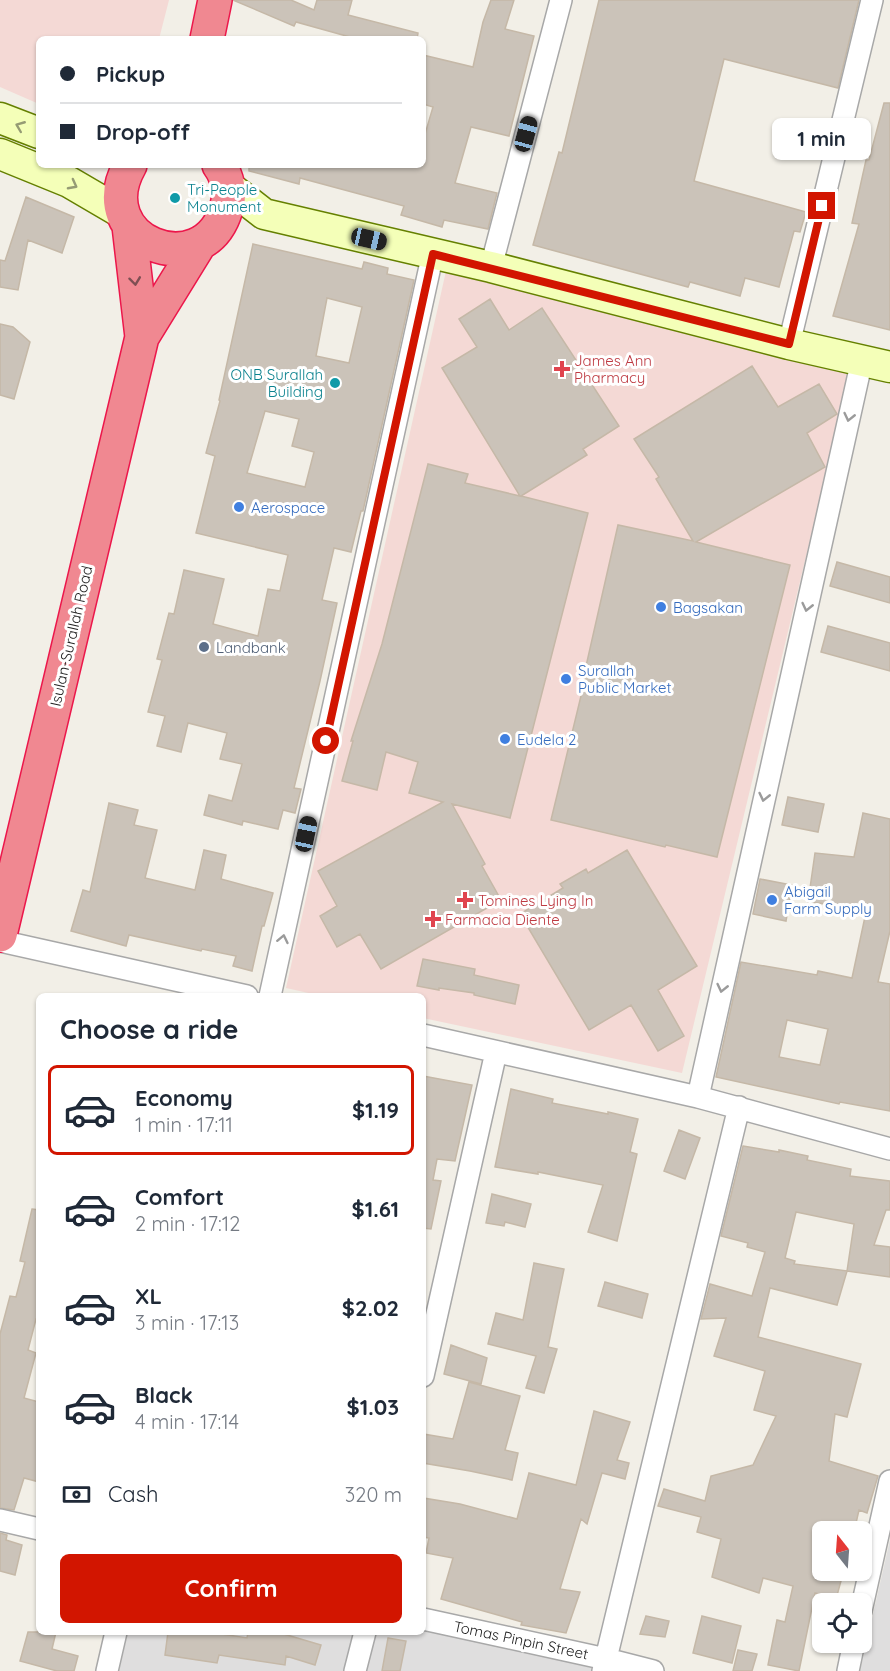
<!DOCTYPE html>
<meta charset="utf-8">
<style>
:root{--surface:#fff;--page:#f2f2f3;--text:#1f2937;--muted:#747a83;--line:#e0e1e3;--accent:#d21500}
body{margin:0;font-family:Quicksand,sans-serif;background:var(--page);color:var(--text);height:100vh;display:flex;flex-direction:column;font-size:22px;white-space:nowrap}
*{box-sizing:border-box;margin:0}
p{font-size:20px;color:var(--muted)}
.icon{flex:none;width:33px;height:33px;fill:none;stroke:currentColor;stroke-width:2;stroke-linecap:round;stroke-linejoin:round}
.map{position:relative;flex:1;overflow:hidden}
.side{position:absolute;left:36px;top:993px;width:390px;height:642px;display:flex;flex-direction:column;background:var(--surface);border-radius:9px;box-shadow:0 2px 4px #0004}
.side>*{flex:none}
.guide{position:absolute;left:36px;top:36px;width:390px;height:132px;border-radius:9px;box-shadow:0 2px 4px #0004;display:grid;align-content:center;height:132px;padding:0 24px;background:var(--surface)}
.needle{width:39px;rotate:343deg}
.tools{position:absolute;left:812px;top:1521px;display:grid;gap:12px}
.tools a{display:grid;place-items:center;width:60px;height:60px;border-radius:9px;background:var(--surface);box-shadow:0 2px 4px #0004;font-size:30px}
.end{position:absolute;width:27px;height:27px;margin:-14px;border:8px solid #d21500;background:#fff;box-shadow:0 0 0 3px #fff}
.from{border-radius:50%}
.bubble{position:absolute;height:42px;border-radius:9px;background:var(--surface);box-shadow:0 2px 4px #0004;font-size:20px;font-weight:700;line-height:42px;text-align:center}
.car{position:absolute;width:18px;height:36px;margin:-18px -9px;border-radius:8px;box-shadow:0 0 4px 2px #0007;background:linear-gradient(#222 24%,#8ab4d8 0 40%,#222 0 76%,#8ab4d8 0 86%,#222 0)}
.guide b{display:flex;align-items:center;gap:21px;height:57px;font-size:22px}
.guide b+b{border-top:2px solid var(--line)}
.guide i{width:15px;height:15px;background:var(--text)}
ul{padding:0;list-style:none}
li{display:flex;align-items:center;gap:18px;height:90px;margin:0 12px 9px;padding:0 12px;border:3px solid transparent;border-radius:9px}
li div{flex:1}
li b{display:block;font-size:22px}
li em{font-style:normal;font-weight:700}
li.active{border-color:var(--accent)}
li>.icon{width:54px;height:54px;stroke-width:1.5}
h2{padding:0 24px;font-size:27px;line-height:72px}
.pay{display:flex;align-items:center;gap:15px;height:66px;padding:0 24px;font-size:22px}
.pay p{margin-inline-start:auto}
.primary-button{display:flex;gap:12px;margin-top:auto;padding:12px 24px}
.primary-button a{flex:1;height:69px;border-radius:9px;background:var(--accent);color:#fff;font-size:24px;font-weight:700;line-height:69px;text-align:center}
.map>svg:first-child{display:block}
.residential{fill:#dfdede}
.commercial{fill:#f4d9d5}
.building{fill:#cbc3b9;stroke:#c5b8a7;stroke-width:1.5;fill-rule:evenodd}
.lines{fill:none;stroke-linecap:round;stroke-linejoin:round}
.street-casing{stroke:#a8a8a8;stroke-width:24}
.secondary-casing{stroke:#658000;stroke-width:33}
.highway-casing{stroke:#ec174b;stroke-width:36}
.street{stroke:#fff;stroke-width:21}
.secondary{stroke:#f4ffb8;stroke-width:30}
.highway{stroke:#f08891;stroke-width:33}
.oneway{stroke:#959b74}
.oneway2{stroke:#7e4f53}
.oneway3{stroke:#9b9b9b}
.route{stroke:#d21500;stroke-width:8}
.culture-dot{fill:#0f9aa8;stroke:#fff;stroke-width:2}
.health-dot{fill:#e0444e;stroke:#fff;stroke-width:2}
.shop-dot{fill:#3f7fe0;stroke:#fff;stroke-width:2}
.service-dot{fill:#5c6f8a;stroke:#fff;stroke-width:2}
.labels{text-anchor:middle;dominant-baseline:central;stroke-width:6;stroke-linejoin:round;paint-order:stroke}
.culture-label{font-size:15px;fill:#0d838f;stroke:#fff;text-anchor:start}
.health-label{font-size:15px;fill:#be3a42;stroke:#fff;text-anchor:start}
.shop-label{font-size:15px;fill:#366cbe;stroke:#fff;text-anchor:start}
.street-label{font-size:15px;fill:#212121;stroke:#fff}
.service-label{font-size:15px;fill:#4e5e75;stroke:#fff;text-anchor:start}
</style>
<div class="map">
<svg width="890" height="1671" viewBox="0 0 890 1671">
<rect width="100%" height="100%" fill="#f2efe7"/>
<!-- residential -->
<path class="residential" d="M890,1540V1671H860Z
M423,1627L596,1669V1671H363L372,1632H423Z
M128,1632H354L345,1671H119Z"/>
<!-- commercial -->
<path class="commercial" d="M0,0H169L159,39H39V104L0,87Z
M446,271L851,369L682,1073L423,1018V996H322L286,988Z"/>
<!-- building -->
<path class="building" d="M233,0H291L314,10L317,0H352L348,15L418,33L417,39H357L296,22L294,26Z
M491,0H514L505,29L534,36L509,136L471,127L455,183L497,193L488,229L444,220L442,227L401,215L404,206L300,178L299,184L249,171V165H423V141L433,107L423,104V55L473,67L483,22Z
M599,0H859L838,88L724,59L694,181L806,212L800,232L794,231L779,287L745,278L740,296L690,282L688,287L533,245L559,152L562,153Z
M884,103H890V330L833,316L859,224L852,223L866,160H869Z
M26,197L74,217L62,253L28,240L18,290L0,287V260L5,261Z
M253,244L362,269L364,262L388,268L387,274L414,280L363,511H361L351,552L334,548L322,600L337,603L320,681L294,788L301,789L295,813L283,810L278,829L243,821L242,825L204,815L209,795L232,801L242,764L220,759L227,733L188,723L181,752L157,746L165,716L148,712L162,660L157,659L169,613L174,614L184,570L224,579L213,624L258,636L268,589L280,591L288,555L196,533L215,456L206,453L220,401L219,400ZM327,298L362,307L349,363L316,356ZM265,411L299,419L292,446L314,452L305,487L247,473Z
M490,299L509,330L542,308L619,426L583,449L587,455L521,496L588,513L510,818L452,804L485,864L482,866L501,900L381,969L360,934L337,947L320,916L337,906L318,871L443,802L409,793L418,762L386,752L377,790L342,781L353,741H351L382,644L428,464L468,474L465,483L520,496L442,368L477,347L459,319Z
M0,324L13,327L30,342L14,399L0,395Z
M752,366L778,407L819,384L837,414L807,433L825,467L696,542L790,565L717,857L666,845L665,847L551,820L588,667L586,666L618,525L693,541L656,479L659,477L634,439Z
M837,562L890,577V603L830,586Z
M828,626L890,643V671L821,652Z
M788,797L824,804L818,832L782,825Z
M109,803L138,810L134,825L157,830L145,878L195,890L204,850L226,855L221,879L273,893L264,926H262L252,971L233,966L236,956L202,949L201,951L129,935L126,946L71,931L83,890L90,892Z
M863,813L890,819V931L878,982L890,984V1111L840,1102L839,1104L716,1077L741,962L817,975L818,971L852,978L866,912L843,906L808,902L815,853L854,857ZM787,1020L828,1029L820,1065L779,1057Z
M627,850L697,966L658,990L684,1036L658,1051L631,1005L589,1030L520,914L563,888L560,884L586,869L588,873Z
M760,879L792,885L786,921L753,914Z
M423,959L475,969L474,975L519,985L515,1004L474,995V993L439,988V990L417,986Z
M423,1076L472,1085L455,1161L437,1159L433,1180L441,1181L431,1229L423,1228Z
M511,1089L553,1099L552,1103L608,1114V1112L638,1119L630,1152L637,1154L617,1241L588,1232L603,1185L538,1172V1174L495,1167Z
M679,1130L700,1138L685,1179L664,1171Z
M743,1146L779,1152V1150L808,1156L807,1160L851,1169L850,1176L890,1181V1210H886L874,1245L890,1247V1277L847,1271L837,1305L770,1288L758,1337L861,1364L847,1417L835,1414L829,1461L878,1476L867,1513L859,1510L854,1532H822V1570H844L836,1599L815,1593L799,1671L768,1665L777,1620L785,1622L793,1586L763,1578L759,1593L712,1577L721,1539L697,1532L701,1517L658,1506L664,1489L705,1501L711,1476L753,1465L776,1416L754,1410L765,1371L714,1356L726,1318L701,1319L710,1284L752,1296L765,1252L747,1247L748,1243L721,1236ZM796,1212L854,1224L847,1271L794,1264L795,1261L785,1258Z
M492,1194L531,1204L525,1227L505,1222L504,1226L486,1223Z
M32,1209L39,1210V1320L36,1319L28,1350L36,1353L24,1398L39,1402V1482L24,1478L14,1510L0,1508V1334L10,1296L16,1297L25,1262L20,1261Z
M534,1263L564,1269L548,1347L557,1349L544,1393L526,1388L536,1356L488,1344L496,1313L523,1320Z
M605,1282L648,1294L642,1318L598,1306Z
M451,1345L487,1358L481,1384L444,1374Z
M469,1382L520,1396L505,1450L518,1453L512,1480L470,1471L423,1463V1434L453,1439Z
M594,1411L630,1422L617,1460L629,1463L625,1479L602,1473L587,1524L581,1519L560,1589L580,1592L566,1633L521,1625L522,1622L441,1599L453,1558L426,1553L429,1538L423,1537V1498L460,1504L517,1519L529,1473L576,1485Z
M0,1533L7,1535L6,1540L22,1545L15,1575L0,1571Z
M646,1616L669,1621L665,1637L640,1634Z
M702,1616L741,1626L732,1663L693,1653Z
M28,1632H56L52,1649L78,1656L74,1671H57L20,1661Z
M168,1632H209L247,1638L248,1632H277L321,1645L315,1665L286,1656L285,1665L219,1655L217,1663L165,1655Z
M388,1638L406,1641L400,1671H382Z
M738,1650L757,1654L752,1671H733Z"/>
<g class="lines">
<!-- street casing -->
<g class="street-casing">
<path id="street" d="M491,267L561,0
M789,344L872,0
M0,941L247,996
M270,996L433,253
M423,1035L698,1097L890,1149
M698,1097L862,360
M423,1376L496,1052
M0,1520L39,1529
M861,1611L890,1481
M423,1619L606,1659L653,1671
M107,1671L116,1632
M355,1671L365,1632
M603,1671L739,1107
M848,1671L854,1642"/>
</g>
<!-- secondary casing -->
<g class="secondary-casing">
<path id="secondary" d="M0,118L39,133
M0,154L69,182L122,213
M228,186L264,214L491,267L789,344L890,367"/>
</g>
<!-- highway casing -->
<g class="highway-casing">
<path id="highway" d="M207,39L215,0
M130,165C87,241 203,286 226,209C231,195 228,177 219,165
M129,226L142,337
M0,935L142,337L200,243"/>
</g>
<!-- street -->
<use href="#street" class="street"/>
<!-- secondary -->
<use href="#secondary" class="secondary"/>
<!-- highway -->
<use href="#highway" class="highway"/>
</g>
<!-- one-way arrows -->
<defs><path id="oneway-chevron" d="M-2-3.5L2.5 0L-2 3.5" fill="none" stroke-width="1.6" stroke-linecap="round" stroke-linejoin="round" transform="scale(1.5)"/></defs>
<g class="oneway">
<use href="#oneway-chevron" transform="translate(20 126) rotate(-158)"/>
<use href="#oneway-chevron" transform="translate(73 185) rotate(28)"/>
</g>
<use class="oneway2" href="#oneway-chevron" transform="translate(135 281) rotate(83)"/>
<g class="oneway3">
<use href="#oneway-chevron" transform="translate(849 417) rotate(103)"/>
<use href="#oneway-chevron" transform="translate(807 607) rotate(103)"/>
<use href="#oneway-chevron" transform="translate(764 797) rotate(103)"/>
<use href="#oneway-chevron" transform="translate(283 939) rotate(-78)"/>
<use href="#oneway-chevron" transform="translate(722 988) rotate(103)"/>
</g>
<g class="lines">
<!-- route -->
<path class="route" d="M326,741L433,254L789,344L822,206"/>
</g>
<!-- markers -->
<g class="culture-dot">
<circle cx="175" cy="198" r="6"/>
<circle cx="335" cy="383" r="6"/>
</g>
<g class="health-dot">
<path d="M559 360h6v6h6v6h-6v6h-6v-6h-6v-6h6z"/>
<path d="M462 891h6v6h6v6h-6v6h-6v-6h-6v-6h6z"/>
<path d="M430 910h6v6h6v6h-6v6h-6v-6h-6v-6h6z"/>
</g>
<g class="shop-dot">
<circle cx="239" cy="507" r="6"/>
<circle cx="661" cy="607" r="6"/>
<circle cx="566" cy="679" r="6"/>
<circle cx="505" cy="739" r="6"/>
<circle cx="772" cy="900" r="6"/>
</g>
<circle class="service-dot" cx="204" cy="647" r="6"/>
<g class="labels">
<!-- culture labels -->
<g class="culture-label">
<text x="187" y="189">Tri-People<tspan x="187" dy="17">Monument</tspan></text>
<text x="323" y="374" text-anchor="end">ONB Surallah<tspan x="323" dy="17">Building</tspan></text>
</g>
<!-- health labels -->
<g class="health-label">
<text x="574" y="360">James Ann<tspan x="574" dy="17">Pharmacy</tspan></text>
<text x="478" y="900">Tomines Lying In</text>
<text x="445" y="919">Farmacia Diente</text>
</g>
<!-- shop labels -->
<g class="shop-label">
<text x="251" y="507">Aerospace</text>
<text x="673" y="607">Bagsakan</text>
<text x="578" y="670">Surallah<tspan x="578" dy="17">Public Market</tspan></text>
<text x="517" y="739">Eudela 2</text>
<text x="784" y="891">Abigail<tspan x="784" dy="17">Farm Supply</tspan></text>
</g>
<!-- street labels -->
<g class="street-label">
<text transform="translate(71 636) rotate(-77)">Isulan-Surallah Road</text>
<text transform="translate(521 1640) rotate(12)">Tomas Pinpin Street</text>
</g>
<!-- service labels -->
<g class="service-label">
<text x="216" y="647">Landbank</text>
</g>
</g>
</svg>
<div class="tools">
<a><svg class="needle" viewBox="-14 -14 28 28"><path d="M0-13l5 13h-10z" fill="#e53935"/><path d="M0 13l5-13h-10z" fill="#747a83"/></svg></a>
<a><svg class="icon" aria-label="locate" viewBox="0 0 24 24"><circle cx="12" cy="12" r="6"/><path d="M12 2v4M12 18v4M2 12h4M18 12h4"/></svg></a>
</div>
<i class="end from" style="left:326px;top:741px"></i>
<i class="end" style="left:822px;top:206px"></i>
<div class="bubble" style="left:772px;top:118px;width:99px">1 min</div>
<i class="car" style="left:526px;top:134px;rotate:15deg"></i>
<i class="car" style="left:369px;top:239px;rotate:103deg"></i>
<i class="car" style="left:306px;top:834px;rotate:12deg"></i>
<div class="guide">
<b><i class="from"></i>Pickup</b>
<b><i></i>Drop-off</b>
</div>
<section class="side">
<h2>Choose a ride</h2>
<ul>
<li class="active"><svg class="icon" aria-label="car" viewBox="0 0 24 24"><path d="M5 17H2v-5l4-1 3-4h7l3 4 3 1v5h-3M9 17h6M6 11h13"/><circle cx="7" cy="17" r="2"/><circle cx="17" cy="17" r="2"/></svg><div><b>Economy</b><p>1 min · 17:11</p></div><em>$1.19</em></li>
<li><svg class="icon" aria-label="car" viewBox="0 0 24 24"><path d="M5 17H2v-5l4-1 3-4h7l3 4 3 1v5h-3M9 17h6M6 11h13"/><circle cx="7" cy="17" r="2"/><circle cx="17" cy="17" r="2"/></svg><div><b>Comfort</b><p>2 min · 17:12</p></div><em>$1.61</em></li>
<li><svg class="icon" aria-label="car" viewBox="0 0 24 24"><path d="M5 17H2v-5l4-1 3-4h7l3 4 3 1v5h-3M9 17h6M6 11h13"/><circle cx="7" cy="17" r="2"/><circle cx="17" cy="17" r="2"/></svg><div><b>XL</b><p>3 min · 17:13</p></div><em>$2.02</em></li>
<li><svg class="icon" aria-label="car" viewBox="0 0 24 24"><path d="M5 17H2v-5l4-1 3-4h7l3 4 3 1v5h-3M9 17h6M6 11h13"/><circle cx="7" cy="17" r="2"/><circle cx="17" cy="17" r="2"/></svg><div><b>Black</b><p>4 min · 17:14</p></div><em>$1.03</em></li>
</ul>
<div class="pay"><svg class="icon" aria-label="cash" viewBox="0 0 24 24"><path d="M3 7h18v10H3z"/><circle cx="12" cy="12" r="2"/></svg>Cash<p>320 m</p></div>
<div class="primary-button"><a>Confirm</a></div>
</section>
</div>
